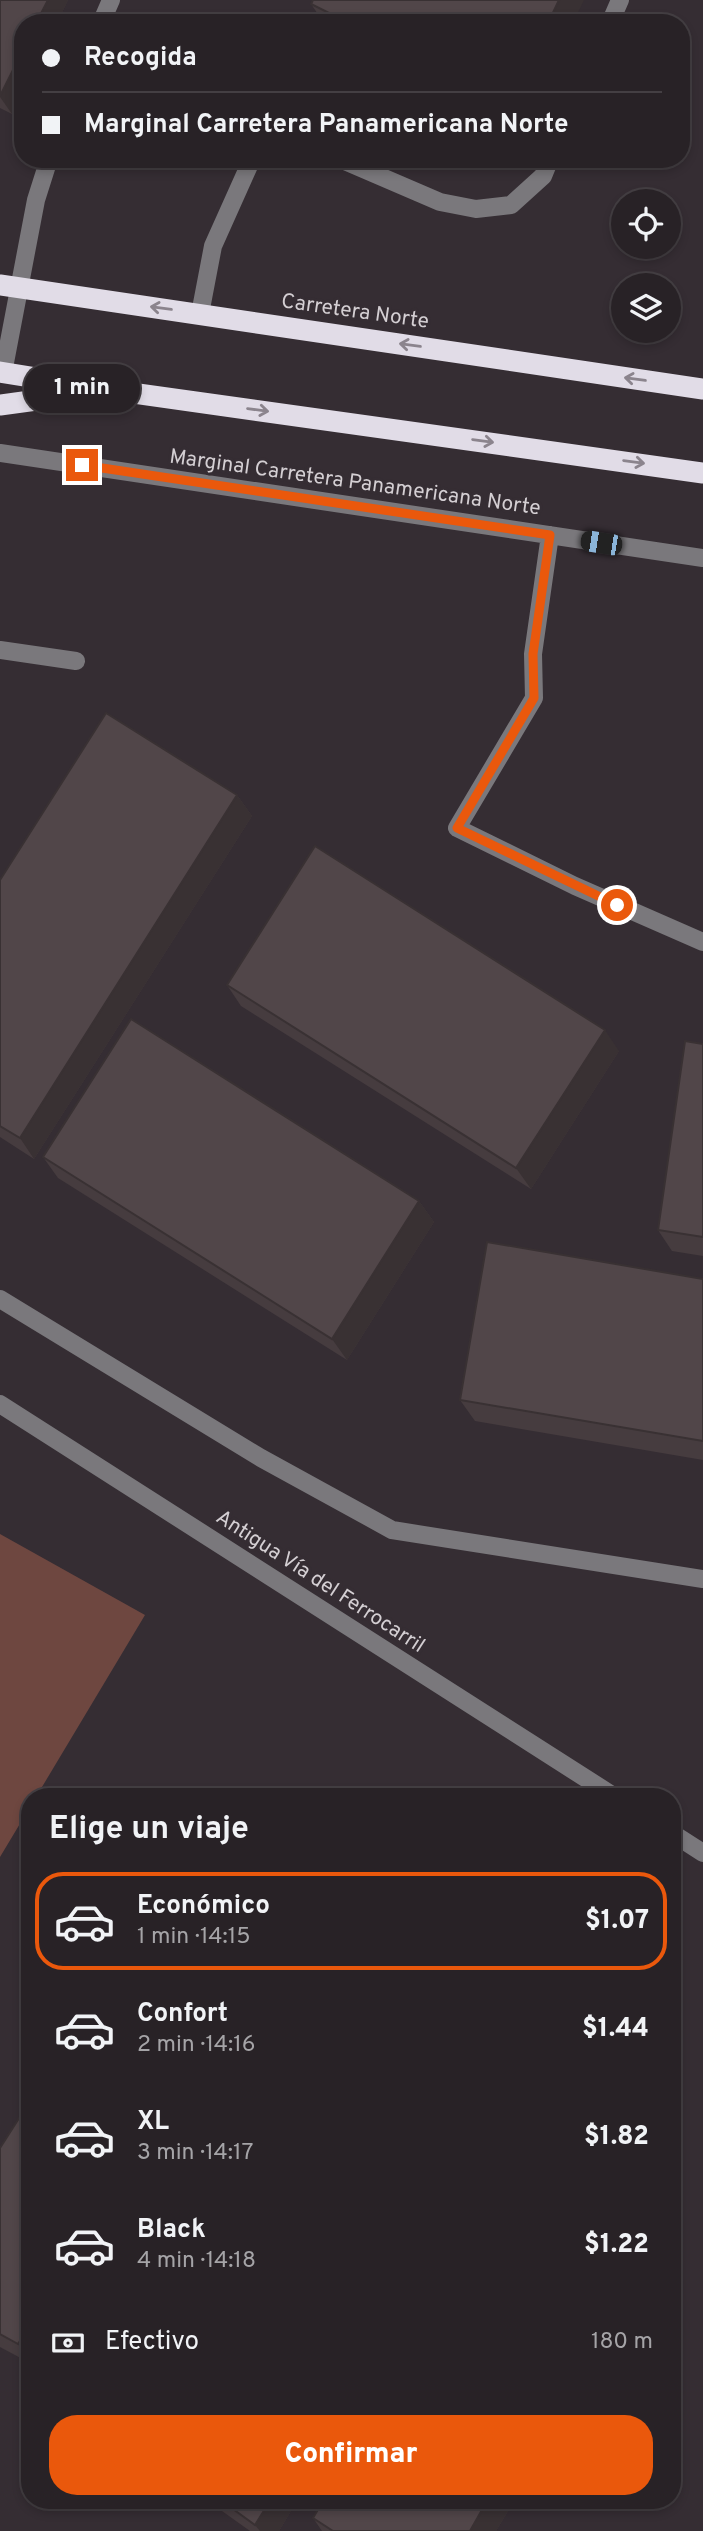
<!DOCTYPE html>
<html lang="es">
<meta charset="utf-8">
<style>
:root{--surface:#282226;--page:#302a2e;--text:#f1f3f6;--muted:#a5a4a7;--line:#443f43;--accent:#ea580c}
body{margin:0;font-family:Overpass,sans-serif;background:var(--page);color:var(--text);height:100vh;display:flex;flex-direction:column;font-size:26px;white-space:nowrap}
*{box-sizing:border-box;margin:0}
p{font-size:23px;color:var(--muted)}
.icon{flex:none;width:38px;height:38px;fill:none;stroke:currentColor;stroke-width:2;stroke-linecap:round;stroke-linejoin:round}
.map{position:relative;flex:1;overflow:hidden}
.panel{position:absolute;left:21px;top:1788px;width:660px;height:721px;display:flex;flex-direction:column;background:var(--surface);border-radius:28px;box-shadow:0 4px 10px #0003,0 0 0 2px var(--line)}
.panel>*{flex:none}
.hud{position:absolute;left:14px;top:14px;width:676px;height:154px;border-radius:28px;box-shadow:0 4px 10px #0003,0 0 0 2px var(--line);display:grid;align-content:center;height:154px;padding:0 28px;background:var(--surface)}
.buttons{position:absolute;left:611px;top:189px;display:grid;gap:14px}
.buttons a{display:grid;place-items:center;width:70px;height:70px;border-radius:50%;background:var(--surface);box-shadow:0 4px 10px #0003,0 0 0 2px var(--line);font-size:35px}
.end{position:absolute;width:32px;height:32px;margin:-16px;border:9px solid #ea580c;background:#fff;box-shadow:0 0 0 4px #fff}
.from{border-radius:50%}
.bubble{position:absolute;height:49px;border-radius:24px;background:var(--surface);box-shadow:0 4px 10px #0003,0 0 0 2px var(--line);font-size:23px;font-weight:800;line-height:49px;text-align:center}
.car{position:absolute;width:21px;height:42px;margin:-21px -10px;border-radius:9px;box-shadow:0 0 5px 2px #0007;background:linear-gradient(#222 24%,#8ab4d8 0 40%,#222 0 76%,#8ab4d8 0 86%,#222 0)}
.hud b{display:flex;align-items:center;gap:24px;height:66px;font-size:26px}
.hud b+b{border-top:2px solid var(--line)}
.hud i{width:18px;height:18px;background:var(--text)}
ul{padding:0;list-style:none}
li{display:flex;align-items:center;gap:21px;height:98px;margin:0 14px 10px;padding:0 14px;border:4px solid transparent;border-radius:28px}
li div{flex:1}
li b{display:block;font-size:26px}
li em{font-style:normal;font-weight:800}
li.selected{border-color:var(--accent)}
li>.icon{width:63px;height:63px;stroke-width:1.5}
h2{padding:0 28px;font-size:32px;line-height:84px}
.pay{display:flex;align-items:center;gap:18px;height:77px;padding:0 28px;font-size:26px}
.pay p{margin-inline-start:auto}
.button{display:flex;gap:14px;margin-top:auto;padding:14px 28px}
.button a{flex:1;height:80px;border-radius:28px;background:var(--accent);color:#fff;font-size:28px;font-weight:800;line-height:80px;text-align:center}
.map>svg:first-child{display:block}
.green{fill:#6e4740}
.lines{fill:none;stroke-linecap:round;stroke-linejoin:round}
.minor{stroke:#7a787c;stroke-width:18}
.highway{stroke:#e1dce7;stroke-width:21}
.wall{fill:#463c3f}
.shaded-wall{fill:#393133}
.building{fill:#514649;stroke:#393133;stroke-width:2}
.oneway{stroke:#8b848d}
.route{stroke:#ea580c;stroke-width:9}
.labels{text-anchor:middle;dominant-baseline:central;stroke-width:6;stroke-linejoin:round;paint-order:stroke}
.street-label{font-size:21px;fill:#d4cfd3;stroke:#352d33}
</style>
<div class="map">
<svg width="703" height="2531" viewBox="0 0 703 2531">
<rect width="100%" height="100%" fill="#352d33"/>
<!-- green -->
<path class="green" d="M0,1534L145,1615L36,1797H30V1807L0,1857Z"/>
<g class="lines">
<!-- minor -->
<path class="minor" d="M101,23L111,0
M610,23L620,0
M340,159L440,202L476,209L511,205L543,176L550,159
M200,314L213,246L252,159
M3,373L36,200L49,159
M0,453L703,558
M550,535L533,654L534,698L457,828L575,886L703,942
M0,650L76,661
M0,1299L261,1458L392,1530L703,1579
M0,1404L615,1797
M672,1833L703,1853"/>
<!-- highway -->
<path class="highway" d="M0,285L703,389
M0,372L111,390L703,473
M0,405L88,393"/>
</g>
<!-- wall -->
<path class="wall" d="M0,0H68L12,114L0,108Z
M311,4L573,23H324Z
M237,795L252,816L34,1159L0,1137V880Z
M227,985L619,1051L531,1189L241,1006Z
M703,1044V1256L672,1251L658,1230Z
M43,1157L419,1201L434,1222L347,1360L58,1178Z
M703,1279V1460L475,1421L460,1400Z
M30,2101V2363L0,2347V2148Z
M208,2501H297L279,2531H250Z
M514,2501L496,2531H322L313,2518Z"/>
<!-- shaded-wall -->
<path class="shaded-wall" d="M48,0H68L57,23H36Z
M559,0H584L573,23H548Z
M23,50V92L12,114L0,97V96Z
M237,795L252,816L34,1159L20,1138Z
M605,1030L619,1051L531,1189L516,1168Z
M419,1201L434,1222L347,1360L332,1339Z
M30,2325V2361L18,2344Z
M270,2501H297L279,2531H260L255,2525Z
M487,2501H514L496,2531H470Z"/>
<!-- building -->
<path class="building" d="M0,0H48L36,23H23V50L0,96Z
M313,0H559L548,23H349L311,4Z
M106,713L237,795L20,1138L0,1126V880Z
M315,846L605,1030L516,1168L227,985Z
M131,1019L419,1201L332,1339L43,1157Z
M685,1041L703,1044V1237L658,1230Z
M487,1242L703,1279V1441L460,1400Z
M222,1793L229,1797H219Z
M30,2101V2325L18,2344L0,2334V2148Z
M222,2501H270L255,2525Z
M323,2501H487L470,2531H333L313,2518Z"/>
<!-- one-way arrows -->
<defs><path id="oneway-shaft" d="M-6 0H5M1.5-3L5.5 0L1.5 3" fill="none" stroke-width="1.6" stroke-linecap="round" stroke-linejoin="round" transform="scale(1.75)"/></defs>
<g class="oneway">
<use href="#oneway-shaft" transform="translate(161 308) rotate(-172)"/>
<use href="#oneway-shaft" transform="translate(410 345) rotate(-172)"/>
<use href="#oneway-shaft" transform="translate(635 379) rotate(-172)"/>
<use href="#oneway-shaft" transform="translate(258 410) rotate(8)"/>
<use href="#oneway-shaft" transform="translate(483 441) rotate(8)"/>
<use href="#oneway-shaft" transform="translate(634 462) rotate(8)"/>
</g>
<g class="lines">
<!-- route -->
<path class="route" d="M82,465L550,535L533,654L534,698L457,828L617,905"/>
</g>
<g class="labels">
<!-- street labels -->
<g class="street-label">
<text transform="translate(355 312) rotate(8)">Carretera Norte</text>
<text transform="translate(355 483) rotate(8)">Marginal Carretera Panamericana Norte</text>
<text transform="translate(320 1582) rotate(33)">Antigua Vía del Ferrocarril</text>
</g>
</g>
</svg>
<div class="buttons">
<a><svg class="icon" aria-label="locate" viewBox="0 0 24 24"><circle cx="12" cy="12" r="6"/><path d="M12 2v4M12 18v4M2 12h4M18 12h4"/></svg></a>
<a><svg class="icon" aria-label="layers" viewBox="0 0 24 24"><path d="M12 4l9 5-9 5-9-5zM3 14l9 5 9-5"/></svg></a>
</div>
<i class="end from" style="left:617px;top:905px"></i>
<i class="end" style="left:82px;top:465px"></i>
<div class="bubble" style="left:24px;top:364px;width:116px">1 min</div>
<i class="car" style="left:601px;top:543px;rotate:279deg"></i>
<div class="hud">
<b><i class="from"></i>Recogida</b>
<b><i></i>Marginal Carretera Panamericana Norte</b>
</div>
<section class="panel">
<h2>Elige un viaje</h2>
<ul>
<li class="selected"><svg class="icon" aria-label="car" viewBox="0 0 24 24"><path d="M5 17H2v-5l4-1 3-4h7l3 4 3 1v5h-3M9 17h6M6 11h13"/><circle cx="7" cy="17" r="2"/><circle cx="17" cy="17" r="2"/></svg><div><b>Económico</b><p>1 min · 14:15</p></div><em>$1.07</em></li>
<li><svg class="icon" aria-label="car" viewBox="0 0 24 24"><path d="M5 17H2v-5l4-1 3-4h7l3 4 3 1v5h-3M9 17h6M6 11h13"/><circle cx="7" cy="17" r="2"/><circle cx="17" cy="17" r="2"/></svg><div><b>Confort</b><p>2 min · 14:16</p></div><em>$1.44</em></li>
<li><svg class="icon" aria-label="car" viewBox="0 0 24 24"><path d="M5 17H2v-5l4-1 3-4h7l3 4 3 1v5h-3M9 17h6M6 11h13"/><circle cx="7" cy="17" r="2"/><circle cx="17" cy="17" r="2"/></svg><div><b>XL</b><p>3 min · 14:17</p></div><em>$1.82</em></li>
<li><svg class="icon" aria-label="car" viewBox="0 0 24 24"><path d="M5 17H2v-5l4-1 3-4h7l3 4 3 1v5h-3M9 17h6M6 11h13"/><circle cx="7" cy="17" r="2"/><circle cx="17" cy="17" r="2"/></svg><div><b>Black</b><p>4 min · 14:18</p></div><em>$1.22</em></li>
</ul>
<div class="pay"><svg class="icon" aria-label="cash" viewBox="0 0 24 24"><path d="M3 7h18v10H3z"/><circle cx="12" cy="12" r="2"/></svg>Efectivo<p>180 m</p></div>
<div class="button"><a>Confirmar</a></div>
</section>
</div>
